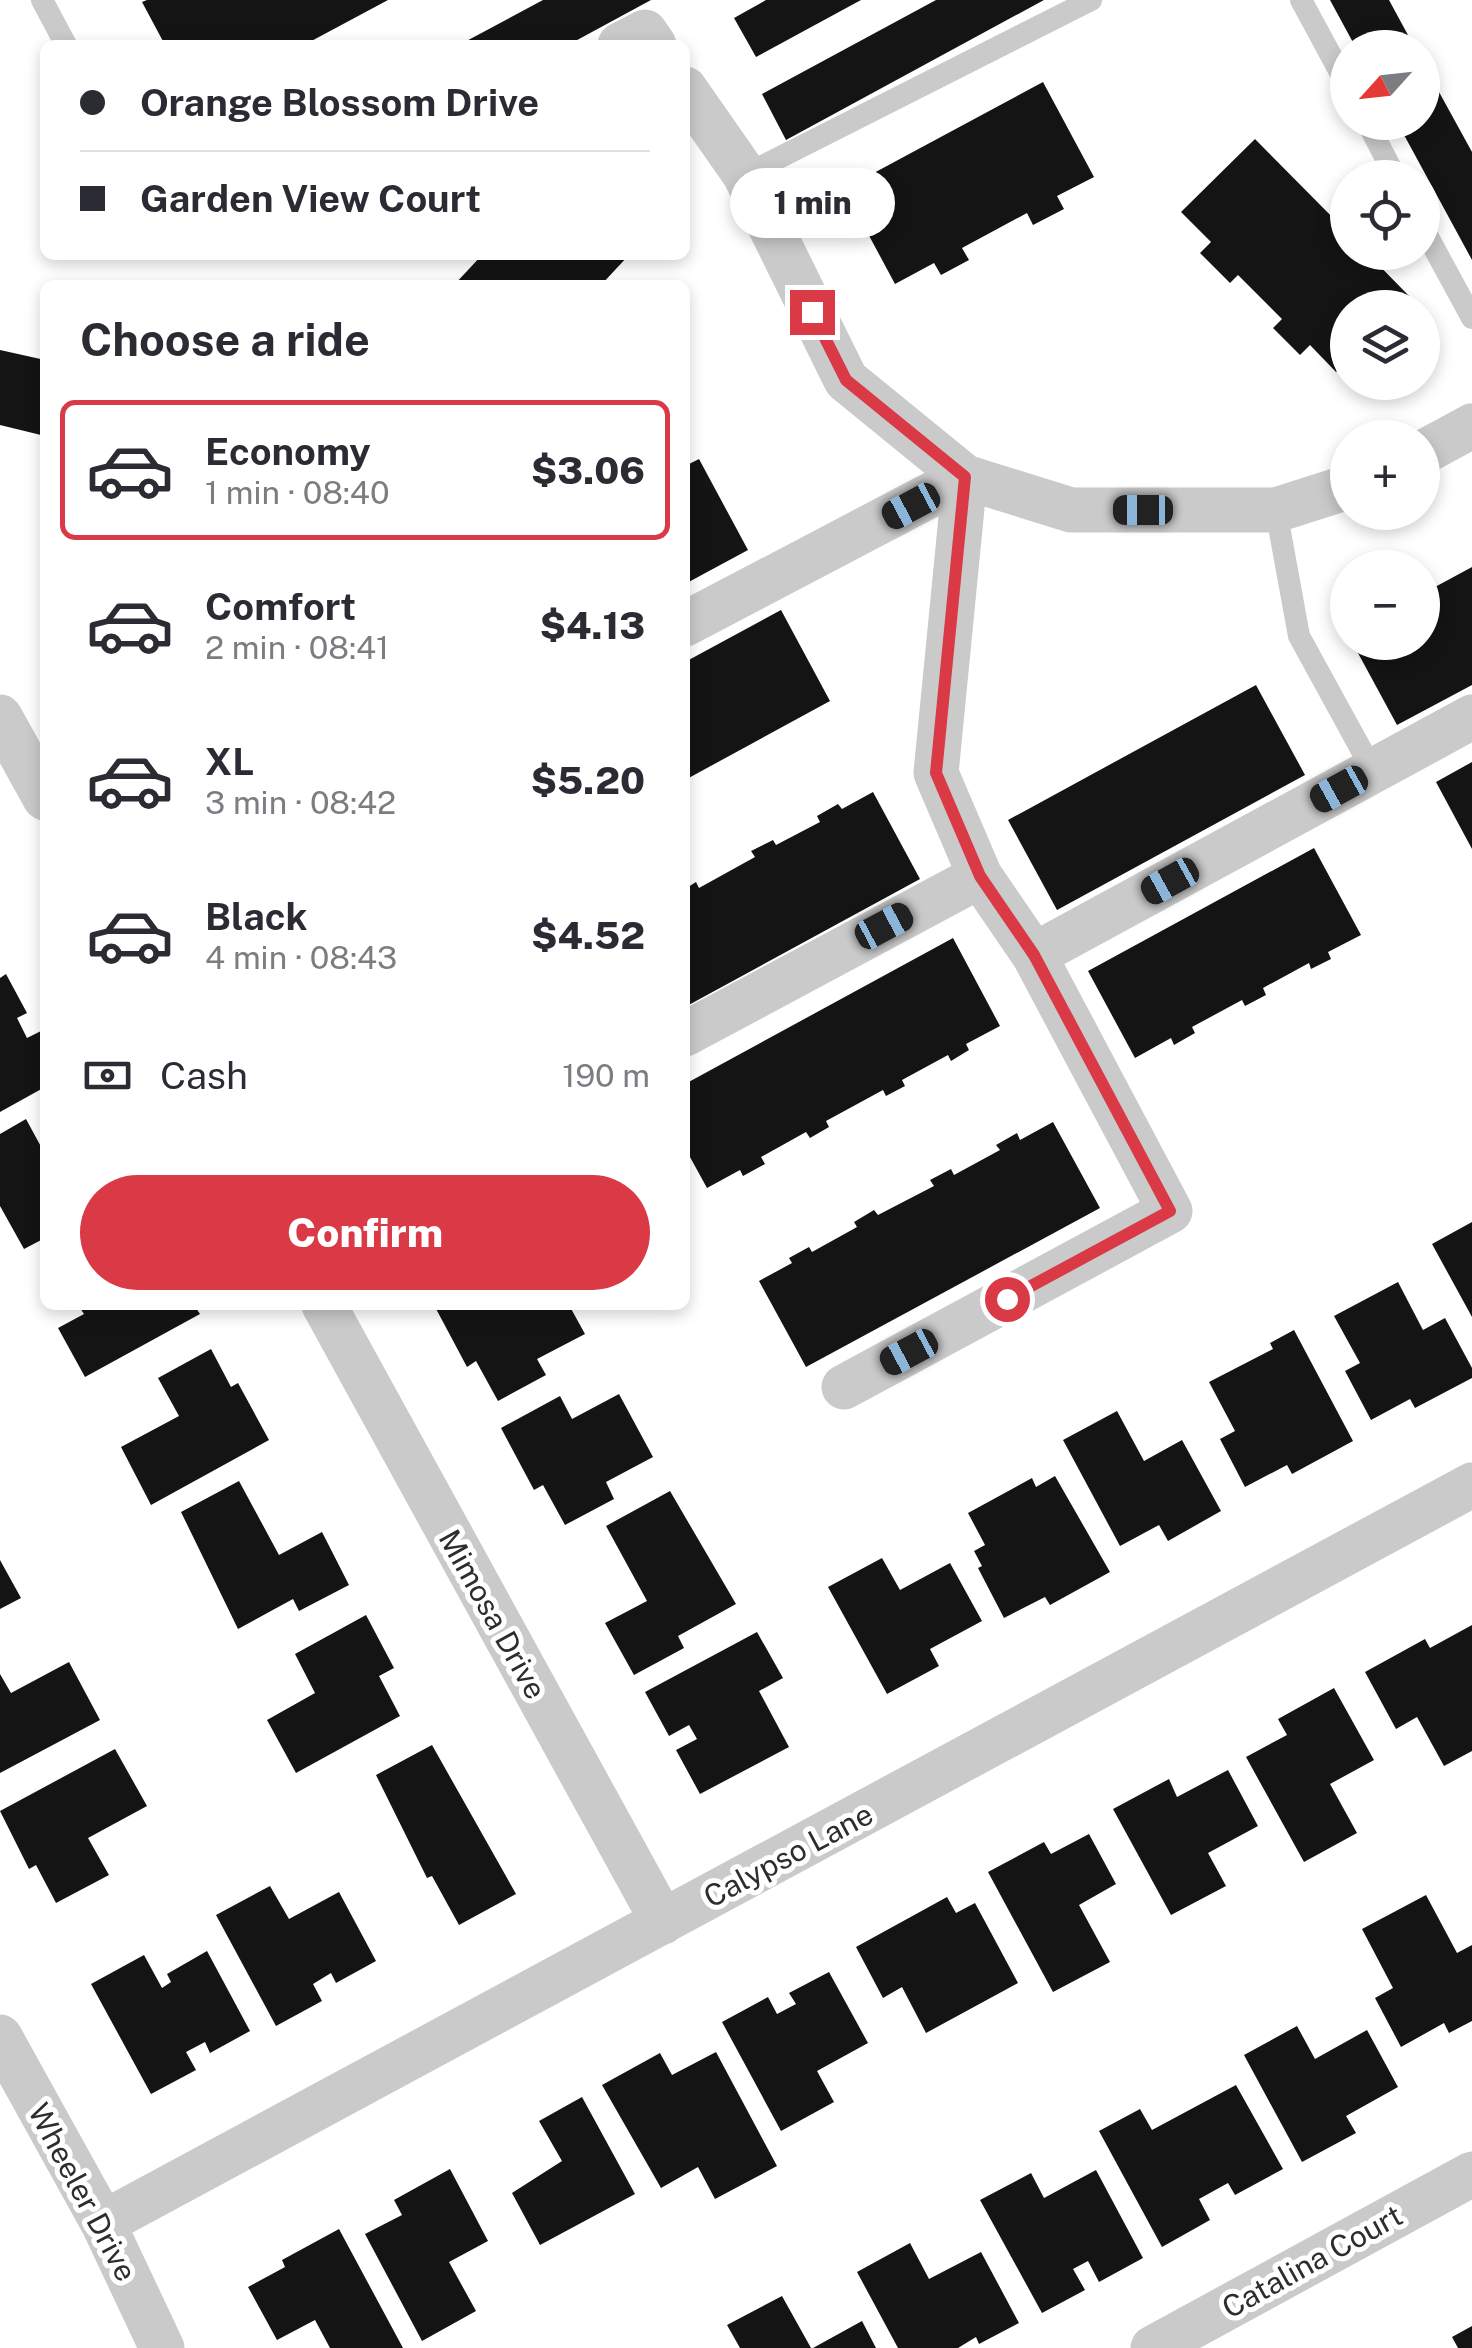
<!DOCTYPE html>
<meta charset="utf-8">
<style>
:root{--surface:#fff;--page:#f2f2f3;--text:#2b2b33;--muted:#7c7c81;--line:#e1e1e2;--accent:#da3946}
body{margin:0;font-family:"Public Sans",sans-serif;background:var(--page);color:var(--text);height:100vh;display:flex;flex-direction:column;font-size:38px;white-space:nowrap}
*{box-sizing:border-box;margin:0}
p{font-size:32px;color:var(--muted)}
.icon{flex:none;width:55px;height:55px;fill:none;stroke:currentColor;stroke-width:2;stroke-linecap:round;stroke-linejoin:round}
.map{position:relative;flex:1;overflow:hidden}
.sheet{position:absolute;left:40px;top:280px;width:650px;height:1030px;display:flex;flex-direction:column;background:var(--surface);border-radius:15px;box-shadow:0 5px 15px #0003}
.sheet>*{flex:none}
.banner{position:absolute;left:40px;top:40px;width:650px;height:220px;border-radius:15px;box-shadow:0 5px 15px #0003;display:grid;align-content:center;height:220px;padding:0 40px;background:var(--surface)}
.needle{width:65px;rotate:243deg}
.fabs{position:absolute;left:1330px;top:30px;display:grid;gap:20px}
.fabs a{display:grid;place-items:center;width:110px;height:110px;border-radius:50%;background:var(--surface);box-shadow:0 5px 15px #0003;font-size:50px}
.end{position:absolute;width:45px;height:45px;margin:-22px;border:12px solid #da3946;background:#fff;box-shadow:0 0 0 5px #fff}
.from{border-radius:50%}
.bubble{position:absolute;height:70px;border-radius:35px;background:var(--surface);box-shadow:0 5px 15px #0003;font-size:32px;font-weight:800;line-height:70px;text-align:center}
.car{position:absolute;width:30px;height:60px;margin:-30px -15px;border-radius:12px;box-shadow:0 0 8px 2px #0007;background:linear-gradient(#222 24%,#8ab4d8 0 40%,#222 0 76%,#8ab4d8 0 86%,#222 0)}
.banner b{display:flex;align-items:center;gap:35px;height:95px;font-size:38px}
.banner b+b{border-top:2px solid var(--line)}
.banner i{width:25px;height:25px;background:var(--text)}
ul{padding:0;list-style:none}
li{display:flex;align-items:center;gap:30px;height:140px;margin:0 20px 15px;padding:0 20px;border:5px solid transparent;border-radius:15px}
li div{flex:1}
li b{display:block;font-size:38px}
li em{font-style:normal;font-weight:800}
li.active{border-color:var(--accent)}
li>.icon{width:90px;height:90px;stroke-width:1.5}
h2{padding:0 40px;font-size:45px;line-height:120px}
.pay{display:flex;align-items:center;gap:25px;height:110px;padding:0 40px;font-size:38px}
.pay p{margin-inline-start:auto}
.button{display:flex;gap:20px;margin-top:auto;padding:20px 40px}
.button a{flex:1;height:115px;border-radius:60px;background:var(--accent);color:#fff;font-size:40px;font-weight:800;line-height:115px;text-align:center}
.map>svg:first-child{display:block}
.building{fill:#141414}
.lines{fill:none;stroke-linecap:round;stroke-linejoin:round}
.lane{stroke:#cacaca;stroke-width:22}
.street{stroke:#cacaca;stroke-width:45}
.route{stroke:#da3946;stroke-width:12}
.labels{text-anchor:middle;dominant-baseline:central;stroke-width:10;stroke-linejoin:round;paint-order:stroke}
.street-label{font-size:30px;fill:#2d2d2d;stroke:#fff}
</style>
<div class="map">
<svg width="1472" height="2348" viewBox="0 0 1472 2348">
<rect width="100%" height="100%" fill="#fff"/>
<!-- building -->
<path class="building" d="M147,0H388L304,45H165L142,2Z
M543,0H651L568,45H459Z
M766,0H861L756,57L734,18Z
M936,0H1044L786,140L762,94Z
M1330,0H1389L1415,48H1356Z
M1422,61L1472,152V260L1397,122H1422Z
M1043,82L1094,177L1057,196L1064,209L1033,225L1027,213L962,248L969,260L941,275L934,263L895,284L844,189Z
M1255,139L1348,233V252H1366L1411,298L1402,308H1348V361L1336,372L1310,345L1300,355L1273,328L1282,319L1238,275L1230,283L1200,253L1211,242L1181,212Z
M482,255H629L601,285H454Z
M0,350L45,360V436L0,425Z
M699,459L748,550L685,584V466Z
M1472,567V685L1397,725L1352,642H1422V594Z
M781,610L830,701L685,780V662Z
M1256,685L1305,775L1057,910L1008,820Z
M1472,762V849L1436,782Z
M873,792L920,879L685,1007V889L696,882L699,888L755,857L751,851L773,840L776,845L820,822L817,816L838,804L842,809Z
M1314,848L1361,935L1328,952L1331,959L1311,969L1309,963L1263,988L1266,995L1245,1006L1242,1000L1192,1027L1195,1033L1174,1045L1171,1038L1135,1058L1088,971Z
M953,938L1000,1026L966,1044L969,1050L951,1061L948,1055L902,1080L905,1086L886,1096L883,1090L826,1121L829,1127L810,1138L806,1132L761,1157L765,1164L743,1176L740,1170L707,1188L685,1148V1084Z
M6,974L27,1013L17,1018L27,1038L45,1029V1087L0,1112V978Z
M26,1119L45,1154V1238L24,1249L0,1206V1134Z
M1053,1122L1100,1208L806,1367L759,1281L792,1263L789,1258L809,1247L812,1252L857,1227L854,1222L874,1210L878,1215L934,1186L930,1180L951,1169L954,1175L1000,1150L996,1145L1017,1133L1020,1140Z
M1472,1222V1317L1432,1244Z
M1398,1282L1423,1330L1445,1318L1472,1368V1378L1415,1408L1410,1399L1371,1420L1345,1371L1360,1363L1334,1316Z
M78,1305H194L200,1314L85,1377L58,1328L84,1314Z
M434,1305H569L585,1334L537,1359L546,1375L498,1401L476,1361L467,1367Z
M1294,1330L1353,1441L1292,1474L1287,1465L1245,1487L1220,1439L1235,1431L1209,1382L1273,1349L1270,1343Z
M211,1349L231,1387L238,1383L269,1440L151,1505L121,1447L179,1416L158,1378Z
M619,1394L653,1457L606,1482L614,1499L565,1525L543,1485L534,1490L501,1428L560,1396L572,1419Z
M1117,1411L1144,1461L1182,1440L1221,1511L1168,1541L1159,1525L1120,1546L1063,1440Z
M1055,1476L1110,1572L1050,1605L1045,1597L1004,1618L978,1568L982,1566L974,1551L985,1545L968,1513L1032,1478L1036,1487Z
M239,1481L279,1555L322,1532L349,1585L299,1611L293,1599L238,1629L181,1512Z
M670,1491L736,1604L678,1636L684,1648L634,1675L605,1623L647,1601L606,1526Z
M882,1558L900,1590L950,1563L982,1621L930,1649L939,1666L887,1694L828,1587Z
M0,1560L21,1598L0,1609Z
M366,1615L394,1668L379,1676L400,1716L296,1773L267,1720L315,1693L295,1654Z
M1472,1625V1751L1444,1766L1417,1717L1396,1729L1365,1672L1425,1639L1430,1648Z
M757,1632L783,1678L759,1691L789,1747L700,1794L676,1750L697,1739L689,1725L669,1736L645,1692Z
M69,1662L100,1720L0,1773V1674L11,1693Z
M1334,1688L1374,1760L1330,1784L1357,1833L1304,1862L1246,1757L1287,1735L1278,1719Z
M432,1745L516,1894L459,1925L432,1876L427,1878L376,1775Z
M115,1749L147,1806L88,1838L109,1875L56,1903L36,1865L29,1869L0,1811Z
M1228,1770L1258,1826L1208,1853L1226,1886L1171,1915L1113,1809L1169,1779L1177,1797Z
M1089,1834L1116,1884L1079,1905L1110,1962L1053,1992L988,1872L1044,1842L1051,1854Z
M270,1886L289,1919L339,1892L376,1961L336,1983L331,1973L313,1984L322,2001L276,2026L216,1915Z
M1426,1895L1457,1953L1472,1945V2021L1449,2033L1444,2023L1401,2047L1375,1998L1393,1988L1362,1929Z
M947,1897L956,1913L975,1903L1018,1983L926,2033L902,1987L883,1998L856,1947Z
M207,1951L250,2031L210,2053L205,2042L186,2052L196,2070L151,2094L91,1984L144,1955L162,1988L171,1982L167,1974Z
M829,1972L868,2043L817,2071L834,2102L781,2131L722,2022L768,1997L777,2014L796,2004L789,1993Z
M1297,2026L1315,2059L1367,2030L1398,2087L1346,2116L1356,2133L1302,2162L1244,2055Z
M716,2052L777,2166L715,2199L698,2167L661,2188L602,2085L660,2053L672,2075Z
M1236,2085L1283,2169L1235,2195L1228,2183L1199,2199L1210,2220L1162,2247L1099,2131L1140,2109L1152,2130Z
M582,2097L635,2194L540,2245L512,2193L562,2161L539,2121Z
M450,2169L488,2241L449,2262L476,2311L422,2341L365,2234L402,2215L394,2200Z
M1096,2170L1143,2258L1099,2282L1088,2261L1073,2269L1085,2290L1042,2313L980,2200L1031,2173L1044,2198Z
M339,2229L403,2348H330L315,2320L277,2340L248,2287L285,2267L282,2260Z
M910,2243L929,2279L981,2252L1019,2323L979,2344L976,2337L958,2348H898L857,2272Z
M782,2296L811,2348H740L727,2325Z
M862,2321L876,2348H813Z
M1472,2326V2348H1458L1452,2337Z"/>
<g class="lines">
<!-- lane -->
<path class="lane" d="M42,0L66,45
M1301,0L1348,87
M1367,122L1396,178
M745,175L1091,0
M1422,226L1472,318
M1276,510L1299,636L1373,771"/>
<!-- street -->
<path class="street" d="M620,45L645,32L654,45
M685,89L745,175L846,380L965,477L1071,510H1276L1348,487
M1422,453L1472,426
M685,624L965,477
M0,717L45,798
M1034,955L1472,717
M685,1034L980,876
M324,1305L663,1922
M844,1387L1170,1211L1034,955L980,876L936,773L965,477
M0,2037L103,2223L162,2348
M103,2223L1472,1485
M1153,2348L1472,2174"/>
</g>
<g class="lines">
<!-- route -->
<path class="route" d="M812,312L846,380L965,477L936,773L980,876L1034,955L1170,1211L1007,1299"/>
</g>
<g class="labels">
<!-- street labels -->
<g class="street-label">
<text transform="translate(493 1614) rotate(61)">Mimosa Drive</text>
<text transform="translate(788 1855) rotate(-28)">Calypso Lane</text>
<text transform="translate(83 2192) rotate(62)">Wheeler Drive</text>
<text transform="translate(1312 2261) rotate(-29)">Catalina Court</text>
</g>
</g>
</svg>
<div class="fabs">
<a><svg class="needle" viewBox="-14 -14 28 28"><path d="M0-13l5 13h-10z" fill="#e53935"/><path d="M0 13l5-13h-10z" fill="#7c7c81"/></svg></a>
<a><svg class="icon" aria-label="locate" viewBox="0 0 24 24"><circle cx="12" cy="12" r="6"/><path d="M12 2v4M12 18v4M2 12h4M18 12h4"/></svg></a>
<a><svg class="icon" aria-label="layers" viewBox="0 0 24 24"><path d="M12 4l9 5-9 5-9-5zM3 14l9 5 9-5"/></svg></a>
<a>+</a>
<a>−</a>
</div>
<i class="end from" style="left:1007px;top:1299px"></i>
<i class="end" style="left:812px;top:312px"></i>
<div class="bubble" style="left:730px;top:168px;width:165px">1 min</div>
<i class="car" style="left:911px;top:506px;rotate:242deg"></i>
<i class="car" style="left:1143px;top:510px;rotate:270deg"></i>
<i class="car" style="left:1339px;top:789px;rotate:241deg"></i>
<i class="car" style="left:1170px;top:881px;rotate:241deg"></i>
<i class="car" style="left:884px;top:926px;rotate:62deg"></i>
<i class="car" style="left:909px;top:1352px;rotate:242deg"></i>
<div class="banner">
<b><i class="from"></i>Orange Blossom Drive</b>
<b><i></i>Garden View Court</b>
</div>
<section class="sheet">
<h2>Choose a ride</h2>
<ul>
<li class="active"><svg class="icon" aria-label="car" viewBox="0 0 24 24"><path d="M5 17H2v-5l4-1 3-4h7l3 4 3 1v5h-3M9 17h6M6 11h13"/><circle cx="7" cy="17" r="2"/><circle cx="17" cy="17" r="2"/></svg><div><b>Economy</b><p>1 min · 08:40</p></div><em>$3.06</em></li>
<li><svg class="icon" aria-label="car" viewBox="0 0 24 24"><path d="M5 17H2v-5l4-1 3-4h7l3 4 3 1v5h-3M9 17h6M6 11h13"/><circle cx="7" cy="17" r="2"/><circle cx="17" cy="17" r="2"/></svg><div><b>Comfort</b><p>2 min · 08:41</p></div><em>$4.13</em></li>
<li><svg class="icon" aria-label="car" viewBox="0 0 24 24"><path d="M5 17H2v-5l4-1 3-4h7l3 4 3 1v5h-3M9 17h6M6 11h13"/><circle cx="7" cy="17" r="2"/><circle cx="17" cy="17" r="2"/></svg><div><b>XL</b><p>3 min · 08:42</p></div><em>$5.20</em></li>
<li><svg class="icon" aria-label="car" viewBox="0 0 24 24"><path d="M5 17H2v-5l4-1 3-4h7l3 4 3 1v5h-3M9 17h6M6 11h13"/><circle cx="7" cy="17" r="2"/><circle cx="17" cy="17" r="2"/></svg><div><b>Black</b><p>4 min · 08:43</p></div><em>$4.52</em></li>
</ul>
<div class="pay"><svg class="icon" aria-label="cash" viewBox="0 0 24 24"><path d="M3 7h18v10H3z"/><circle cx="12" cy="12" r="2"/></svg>Cash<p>190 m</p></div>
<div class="button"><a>Confirm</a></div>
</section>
</div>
